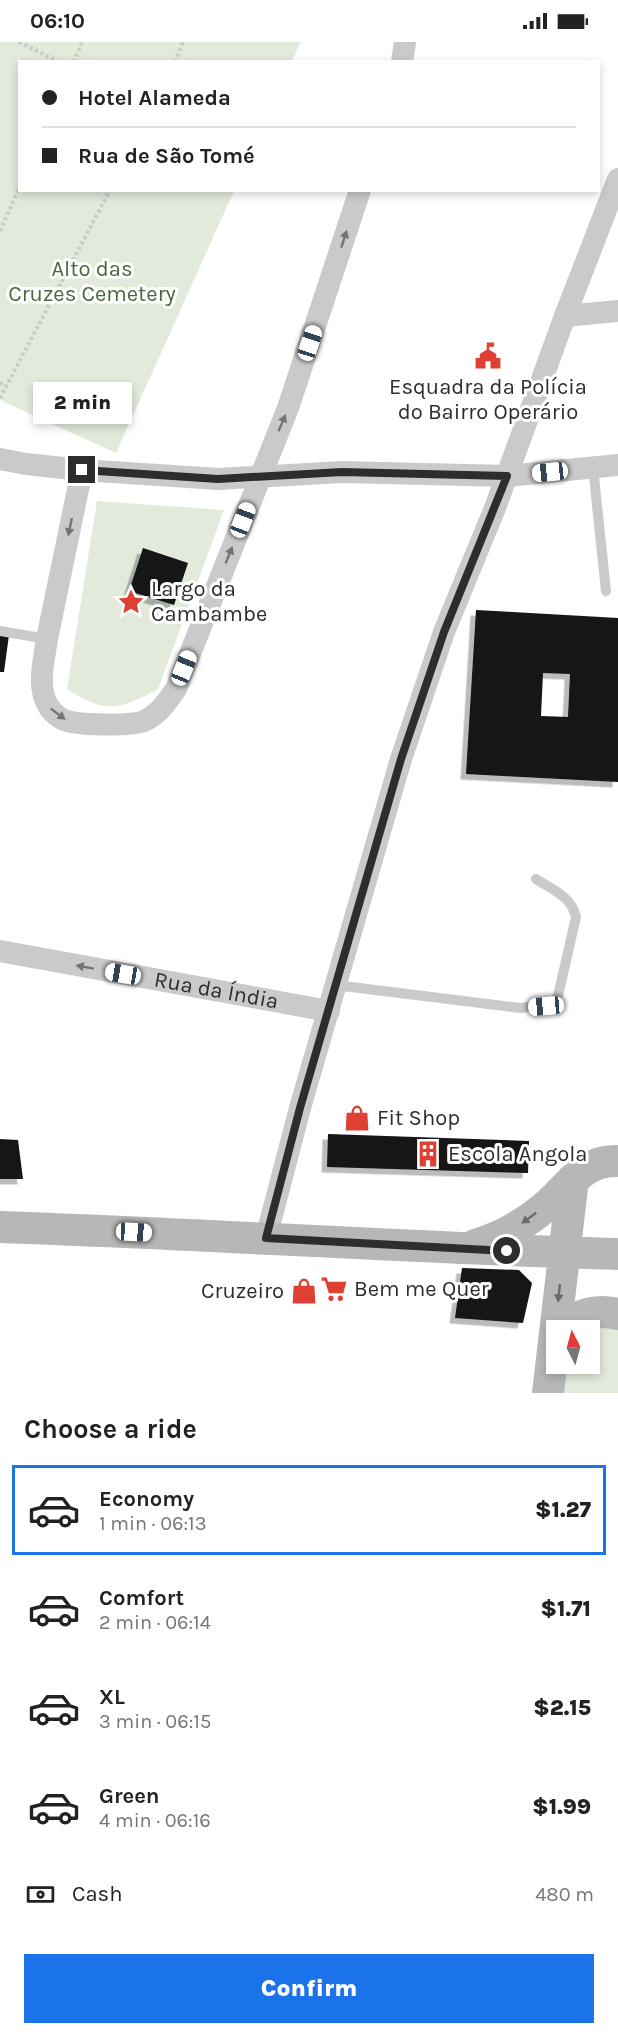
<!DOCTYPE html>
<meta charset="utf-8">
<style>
:root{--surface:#fff;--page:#f2f2f2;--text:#222;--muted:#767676;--line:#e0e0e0;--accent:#1a73e8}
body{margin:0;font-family:Karla,sans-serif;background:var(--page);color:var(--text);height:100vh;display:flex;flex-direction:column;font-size:22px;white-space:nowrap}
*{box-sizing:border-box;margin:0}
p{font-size:20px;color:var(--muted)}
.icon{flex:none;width:33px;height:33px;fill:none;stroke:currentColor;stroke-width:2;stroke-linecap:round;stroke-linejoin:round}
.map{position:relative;height:1351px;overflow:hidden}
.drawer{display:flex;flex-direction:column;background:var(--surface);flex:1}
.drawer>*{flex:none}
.guide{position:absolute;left:18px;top:18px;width:582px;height:132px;border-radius:0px;box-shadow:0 3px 9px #0003;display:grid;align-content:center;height:132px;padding:0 24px;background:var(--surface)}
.needle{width:39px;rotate:354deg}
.buttons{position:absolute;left:546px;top:1278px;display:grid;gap:12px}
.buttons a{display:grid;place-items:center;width:54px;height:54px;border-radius:0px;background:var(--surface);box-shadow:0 3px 9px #0003;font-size:30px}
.end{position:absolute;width:27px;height:27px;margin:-14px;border:8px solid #2d2d2d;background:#fff;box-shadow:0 0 0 3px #fff}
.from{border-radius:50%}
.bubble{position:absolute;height:42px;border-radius:0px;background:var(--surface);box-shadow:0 3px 9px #0003;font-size:20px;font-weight:800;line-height:42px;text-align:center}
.car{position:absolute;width:18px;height:36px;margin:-18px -9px;border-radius:8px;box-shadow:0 0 4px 2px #0007;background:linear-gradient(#fff 24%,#345 0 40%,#fff 0 76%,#345 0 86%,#fff 0)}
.guide b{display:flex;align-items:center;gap:21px;height:57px;font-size:22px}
.guide b+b{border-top:2px solid var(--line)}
.guide i{width:15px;height:15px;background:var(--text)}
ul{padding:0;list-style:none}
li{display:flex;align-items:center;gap:18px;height:90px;margin:0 12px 9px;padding:0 12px;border:3px solid transparent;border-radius:0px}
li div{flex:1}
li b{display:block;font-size:22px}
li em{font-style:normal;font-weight:800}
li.current{border-color:var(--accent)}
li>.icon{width:54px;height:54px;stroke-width:1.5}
h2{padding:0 24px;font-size:27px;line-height:72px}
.pay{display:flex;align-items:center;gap:15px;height:66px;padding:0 24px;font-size:22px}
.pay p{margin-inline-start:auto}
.primary-button{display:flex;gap:12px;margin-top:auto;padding:12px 24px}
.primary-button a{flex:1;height:69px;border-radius:0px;background:var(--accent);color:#fff;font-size:24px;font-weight:800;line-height:69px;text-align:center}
.status{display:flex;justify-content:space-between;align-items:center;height:42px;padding:0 30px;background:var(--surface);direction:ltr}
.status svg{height:16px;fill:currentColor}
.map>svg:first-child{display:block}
.green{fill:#e1eadb}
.building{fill:#141414;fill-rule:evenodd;filter:url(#shadow)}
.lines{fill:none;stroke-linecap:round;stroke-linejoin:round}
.path{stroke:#cacaca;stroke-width:4;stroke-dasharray:3 3;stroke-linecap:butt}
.lane{stroke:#cacaca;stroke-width:10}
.street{stroke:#cacaca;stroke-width:22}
.secondary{stroke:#b7b7b7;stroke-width:32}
.oneway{fill:#747474}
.oneway2{fill:#6b6b6b}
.route{stroke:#2d2d2d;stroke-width:8}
.labels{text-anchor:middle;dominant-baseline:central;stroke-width:6;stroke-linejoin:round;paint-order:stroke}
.park-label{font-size:22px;fill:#4a673c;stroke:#fff}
.poi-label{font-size:22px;fill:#2d2d2d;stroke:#fff;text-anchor:start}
.street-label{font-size:22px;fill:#2d2d2d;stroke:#fff}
</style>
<div class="status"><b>06:10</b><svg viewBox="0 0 49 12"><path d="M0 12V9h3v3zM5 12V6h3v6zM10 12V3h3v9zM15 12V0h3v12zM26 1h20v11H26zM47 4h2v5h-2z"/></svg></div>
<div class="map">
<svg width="618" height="1351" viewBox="0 0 618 1351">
<defs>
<filter id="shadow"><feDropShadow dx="-5.5" dy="5.5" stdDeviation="0" flood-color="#0004"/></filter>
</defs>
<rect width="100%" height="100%" fill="#fff"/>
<!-- green -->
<path class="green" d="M0,0H301L292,19L20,20V148L234,149L116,411L0,358Z
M97,459L224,468L158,647C119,668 105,672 67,647Z
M618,1284V1351H564L567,1322H590V1288H580Z"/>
<!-- building -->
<path class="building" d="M143,506L188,521L174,563L129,549Z
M476,568L618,576V740L466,732ZM543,631L570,632L568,675L541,674Z
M0,592L9,593L4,630H0Z
M328,1092L529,1099L528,1131L327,1125Z
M0,1097L18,1098L23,1137H0Z
M462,1226L519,1228L532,1241L523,1281L455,1276Z"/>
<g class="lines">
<!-- path -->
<path class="path" d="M19,0L59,20
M74,20L82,0
M175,20L183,0
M0,189L20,144
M0,341L6,344
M0,356L110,148"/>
<!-- lane -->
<path class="lane" d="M593,425L606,549
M0,589L47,597
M335,943L520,966L552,962L558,954L576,875C571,854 553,848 536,837"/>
<!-- street -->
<g class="street">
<path d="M402,20L405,0"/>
<path d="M565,274L618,269"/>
<path d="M0,417L26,422L82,428L218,437L342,430L507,434L618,423"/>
<path d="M82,428L47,597C44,619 36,645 49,665C51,669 58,675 62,677C75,684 131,684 144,679C159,672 167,660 176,647L288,366L360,148"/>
<path id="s1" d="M0,909L329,969"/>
<path d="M266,1196L300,1066L401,717L444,590L495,466L565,274L618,137"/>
</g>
<!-- secondary -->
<path class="secondary" d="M0,1185C206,1192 412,1206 618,1212
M475,1203C501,1195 524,1183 545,1165C568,1145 584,1117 618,1119
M560,1288C578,1273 594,1266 618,1272
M548,1351L573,1137"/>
</g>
<!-- one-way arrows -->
<defs><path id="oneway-solid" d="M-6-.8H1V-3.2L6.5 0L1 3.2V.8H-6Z" transform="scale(1.5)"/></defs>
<g class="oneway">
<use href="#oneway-solid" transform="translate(344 197) rotate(-72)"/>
<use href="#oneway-solid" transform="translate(282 381) rotate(-67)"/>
<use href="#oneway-solid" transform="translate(70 485) rotate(102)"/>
<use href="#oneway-solid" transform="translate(229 513) rotate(-68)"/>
<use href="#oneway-solid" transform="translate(58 672) rotate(37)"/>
<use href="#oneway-solid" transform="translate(85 925) rotate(-170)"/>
</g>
<g class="oneway2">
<use href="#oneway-solid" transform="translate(529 1176) rotate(144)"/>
<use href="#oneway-solid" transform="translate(559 1251) rotate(96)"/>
</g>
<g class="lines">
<!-- route -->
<path class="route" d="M82,428L218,437L342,430L507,434L444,590L401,717L300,1066L266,1196L507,1209"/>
</g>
<!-- icons -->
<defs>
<g id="civic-bare" transform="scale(2.07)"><path d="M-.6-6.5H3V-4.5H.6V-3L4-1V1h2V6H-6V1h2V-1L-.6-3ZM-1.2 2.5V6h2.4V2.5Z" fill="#df4034" stroke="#fff" stroke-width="2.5" paint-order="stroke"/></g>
<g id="sight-bare" transform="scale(2.07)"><path d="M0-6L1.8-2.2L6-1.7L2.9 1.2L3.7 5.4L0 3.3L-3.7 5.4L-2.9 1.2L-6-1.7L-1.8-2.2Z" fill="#df4034" stroke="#fff" stroke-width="2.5" paint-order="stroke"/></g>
<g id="shop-bare" transform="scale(2.07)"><path d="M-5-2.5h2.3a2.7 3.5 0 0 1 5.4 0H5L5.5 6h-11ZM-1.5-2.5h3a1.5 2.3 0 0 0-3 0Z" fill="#df4034" stroke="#fff" stroke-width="2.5" paint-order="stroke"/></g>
<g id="building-bare" transform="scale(2.07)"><path d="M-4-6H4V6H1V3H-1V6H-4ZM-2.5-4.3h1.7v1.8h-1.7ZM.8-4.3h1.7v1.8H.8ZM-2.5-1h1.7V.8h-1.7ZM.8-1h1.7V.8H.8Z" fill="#df4034" stroke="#fff" stroke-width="2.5" paint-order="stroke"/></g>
<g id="supermarket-bare" transform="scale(2.07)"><path d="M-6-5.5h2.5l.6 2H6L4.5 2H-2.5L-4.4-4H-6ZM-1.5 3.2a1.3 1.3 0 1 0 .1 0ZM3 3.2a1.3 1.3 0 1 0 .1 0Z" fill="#df4034" stroke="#fff" stroke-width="2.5" paint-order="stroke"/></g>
</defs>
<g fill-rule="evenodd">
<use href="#civic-bare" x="488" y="314"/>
<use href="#sight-bare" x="131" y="560"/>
<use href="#shop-bare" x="357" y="1076"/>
<use href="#building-bare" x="428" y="1112"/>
<use href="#supermarket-bare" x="334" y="1247"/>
<use href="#shop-bare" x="304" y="1249"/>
</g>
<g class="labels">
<!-- park labels -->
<g class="park-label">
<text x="92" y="227">Alto das<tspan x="92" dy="25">Cruzes Cemetery</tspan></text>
</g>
<!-- poi labels -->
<g class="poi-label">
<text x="488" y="345" text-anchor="middle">Esquadra da Polícia<tspan x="488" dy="25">do Bairro Operário</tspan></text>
<text x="151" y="547">Largo da<tspan x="151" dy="25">Cambambe</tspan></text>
<text x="377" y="1076">Fit Shop</text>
<text x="448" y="1112">Escola Angola</text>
<text x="354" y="1247">Bem me Quer</text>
<text x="284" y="1249" text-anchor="end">Cruzeiro</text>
</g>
<!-- street labels -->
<g class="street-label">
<text stroke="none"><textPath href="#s1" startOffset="220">Rua da Índia</textPath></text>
</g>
</g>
</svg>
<div class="buttons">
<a><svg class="needle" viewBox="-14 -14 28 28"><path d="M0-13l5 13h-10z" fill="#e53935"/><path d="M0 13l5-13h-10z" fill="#767676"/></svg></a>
</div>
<i class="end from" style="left:507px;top:1209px"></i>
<i class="end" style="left:82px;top:428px"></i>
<div class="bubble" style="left:33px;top:340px;width:99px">2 min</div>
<i class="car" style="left:310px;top:301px;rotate:18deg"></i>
<i class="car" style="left:550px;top:430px;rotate:264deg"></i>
<i class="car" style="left:243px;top:478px;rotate:21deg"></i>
<i class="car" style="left:184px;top:626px;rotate:22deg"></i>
<i class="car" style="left:123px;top:932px;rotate:280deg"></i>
<i class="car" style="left:546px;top:964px;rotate:265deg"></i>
<i class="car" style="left:134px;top:1190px;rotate:93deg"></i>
<div class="guide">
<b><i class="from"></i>Hotel Alameda</b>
<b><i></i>Rua de São Tomé</b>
</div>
</div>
<section class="drawer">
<h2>Choose a ride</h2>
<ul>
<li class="current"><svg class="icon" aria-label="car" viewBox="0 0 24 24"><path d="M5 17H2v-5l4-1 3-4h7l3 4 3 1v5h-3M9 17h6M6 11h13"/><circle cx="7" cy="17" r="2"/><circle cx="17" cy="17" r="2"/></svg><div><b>Economy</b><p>1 min · 06:13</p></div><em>$1.27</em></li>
<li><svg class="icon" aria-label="car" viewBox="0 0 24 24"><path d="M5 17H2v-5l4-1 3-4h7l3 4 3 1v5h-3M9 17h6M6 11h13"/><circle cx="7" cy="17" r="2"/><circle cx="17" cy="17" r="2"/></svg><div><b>Comfort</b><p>2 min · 06:14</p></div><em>$1.71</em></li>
<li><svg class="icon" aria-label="car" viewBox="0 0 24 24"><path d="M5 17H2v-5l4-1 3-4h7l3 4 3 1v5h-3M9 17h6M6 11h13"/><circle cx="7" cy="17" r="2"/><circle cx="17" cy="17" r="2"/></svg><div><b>XL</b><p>3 min · 06:15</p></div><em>$2.15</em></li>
<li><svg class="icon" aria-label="car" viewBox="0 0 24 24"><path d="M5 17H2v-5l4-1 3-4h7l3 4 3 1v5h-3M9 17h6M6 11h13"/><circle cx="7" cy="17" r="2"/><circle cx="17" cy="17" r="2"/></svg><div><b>Green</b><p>4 min · 06:16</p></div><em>$1.99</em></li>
</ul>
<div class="pay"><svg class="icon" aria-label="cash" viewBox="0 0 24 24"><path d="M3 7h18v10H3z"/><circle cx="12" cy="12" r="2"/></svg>Cash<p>480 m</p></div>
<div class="primary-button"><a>Confirm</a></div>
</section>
